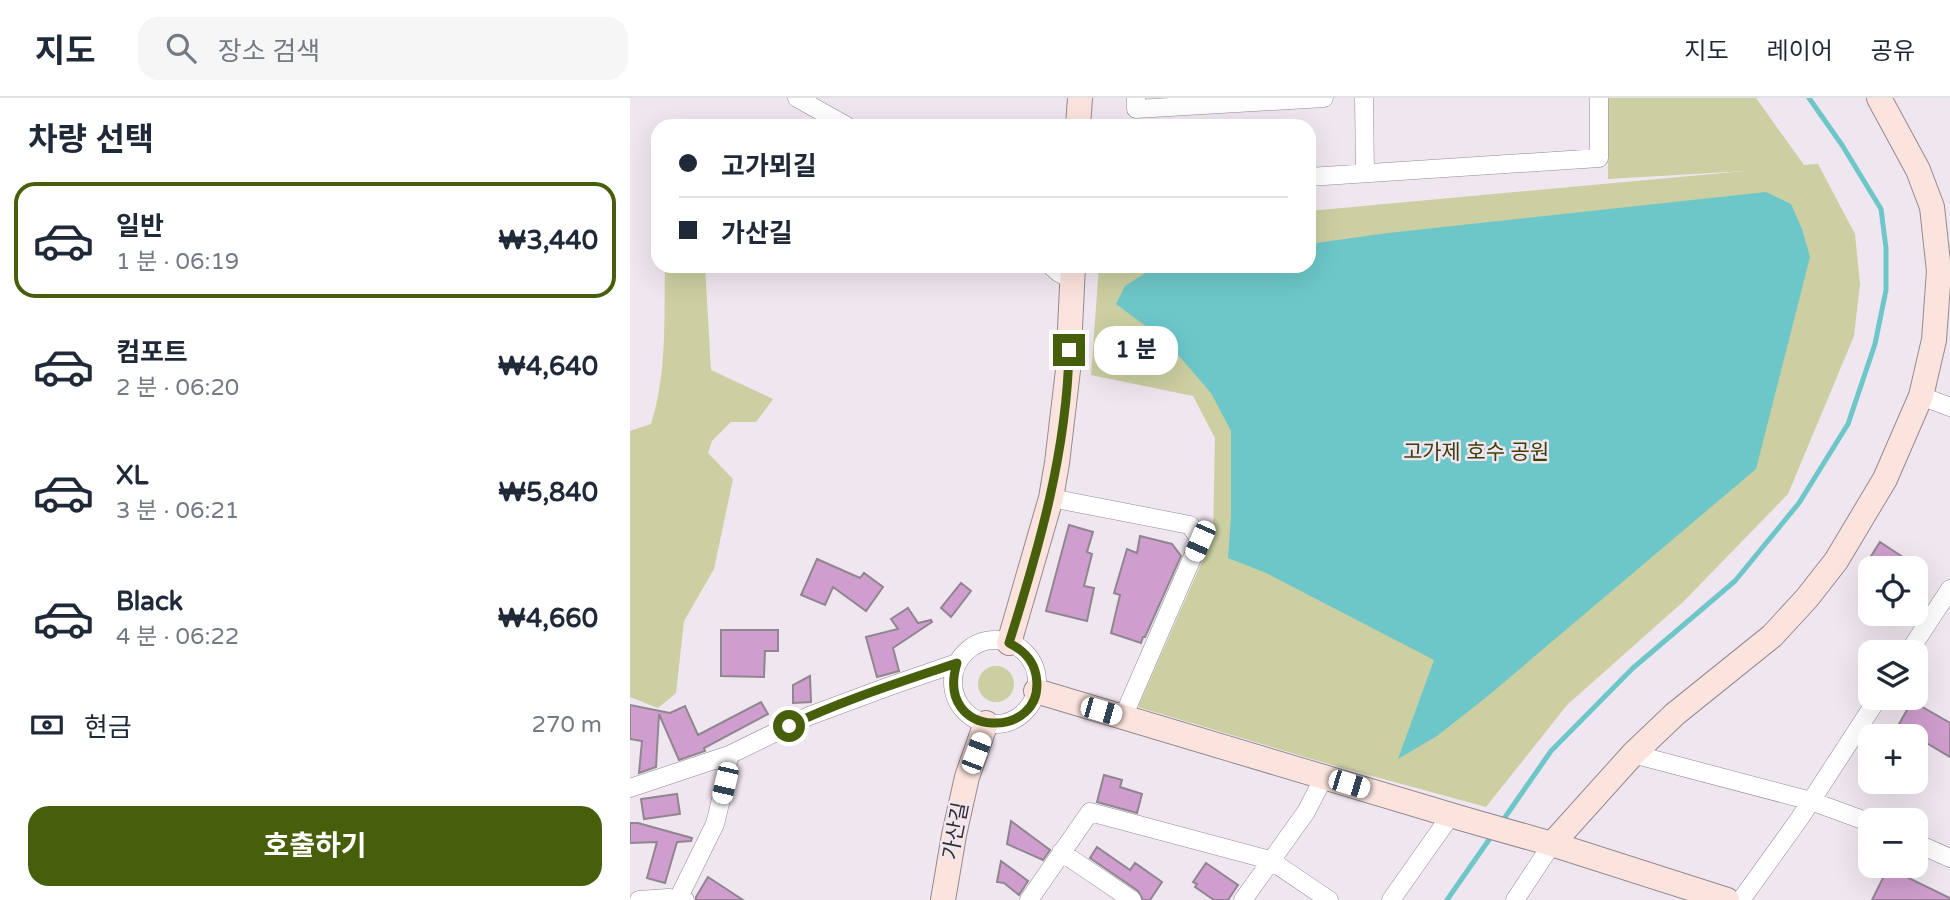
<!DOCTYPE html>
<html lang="ko">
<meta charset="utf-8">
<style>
:root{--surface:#fff;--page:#f6f6f7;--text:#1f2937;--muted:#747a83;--line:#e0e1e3;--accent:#475f0b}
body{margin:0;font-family:"Varela Round","Noto Sans KR",sans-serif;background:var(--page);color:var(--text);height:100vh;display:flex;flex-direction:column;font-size:26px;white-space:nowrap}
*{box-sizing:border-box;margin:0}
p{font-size:23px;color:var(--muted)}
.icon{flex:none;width:38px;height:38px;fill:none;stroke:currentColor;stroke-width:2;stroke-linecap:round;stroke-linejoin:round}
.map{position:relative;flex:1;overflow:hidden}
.details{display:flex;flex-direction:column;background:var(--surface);width:630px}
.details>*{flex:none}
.guide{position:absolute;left:21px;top:21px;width:665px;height:154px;border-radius:21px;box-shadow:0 7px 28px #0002;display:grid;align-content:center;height:154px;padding:0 28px;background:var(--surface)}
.controls{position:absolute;left:1228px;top:458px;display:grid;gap:14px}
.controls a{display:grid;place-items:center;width:70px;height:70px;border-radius:14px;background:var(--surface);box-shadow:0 7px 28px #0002;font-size:35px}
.end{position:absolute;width:32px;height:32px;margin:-16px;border:9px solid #475f0b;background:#fff;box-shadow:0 0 0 4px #fff}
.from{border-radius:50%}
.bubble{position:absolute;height:49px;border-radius:21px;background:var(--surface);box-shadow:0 7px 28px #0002;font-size:23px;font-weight:700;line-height:49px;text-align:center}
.car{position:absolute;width:21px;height:42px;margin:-21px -10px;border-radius:9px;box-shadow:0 0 5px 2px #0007;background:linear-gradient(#fff 24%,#345 0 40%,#fff 0 76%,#345 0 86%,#fff 0)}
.guide b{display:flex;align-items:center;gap:24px;height:66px;font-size:26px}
.guide b+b{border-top:2px solid var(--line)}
.guide i{width:18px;height:18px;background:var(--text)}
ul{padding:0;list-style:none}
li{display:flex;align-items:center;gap:21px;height:116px;margin:0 14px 10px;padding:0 14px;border:4px solid transparent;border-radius:21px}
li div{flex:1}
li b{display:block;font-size:26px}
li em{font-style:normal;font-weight:700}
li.current{border-color:var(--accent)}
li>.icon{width:63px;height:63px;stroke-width:1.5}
h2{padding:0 28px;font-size:32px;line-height:84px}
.pay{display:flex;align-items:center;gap:18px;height:77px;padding:0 28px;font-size:26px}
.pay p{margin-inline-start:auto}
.action{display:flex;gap:14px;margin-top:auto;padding:14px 28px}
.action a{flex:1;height:80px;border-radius:21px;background:var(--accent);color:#fff;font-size:28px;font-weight:700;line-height:80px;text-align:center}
header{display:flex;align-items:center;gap:42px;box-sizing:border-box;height:98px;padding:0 35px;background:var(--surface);border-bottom:2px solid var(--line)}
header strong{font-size:33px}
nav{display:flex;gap:38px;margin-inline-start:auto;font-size:24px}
.search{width:490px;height:63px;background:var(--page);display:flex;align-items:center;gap:18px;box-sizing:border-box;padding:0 24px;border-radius:21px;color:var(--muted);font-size:26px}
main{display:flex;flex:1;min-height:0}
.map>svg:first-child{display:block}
.green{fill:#cbcfa1}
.water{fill:#6dc7c9}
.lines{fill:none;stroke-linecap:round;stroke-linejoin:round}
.stream{stroke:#6dc7c9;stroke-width:5}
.building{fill:#d09ece;stroke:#8f868f;stroke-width:2}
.street-casing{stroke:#938a93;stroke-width:19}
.secondary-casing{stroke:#938a93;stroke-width:26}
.street{stroke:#fff;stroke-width:18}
.secondary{stroke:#fce4de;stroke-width:24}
.route{stroke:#475f0b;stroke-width:9}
.labels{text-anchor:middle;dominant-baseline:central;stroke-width:5;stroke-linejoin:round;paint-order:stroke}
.park-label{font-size:21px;fill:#3d3f0b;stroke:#f0e6ef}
.street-label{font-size:21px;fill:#2f2b2f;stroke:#f0e6ef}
</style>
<header>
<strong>지도</strong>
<div class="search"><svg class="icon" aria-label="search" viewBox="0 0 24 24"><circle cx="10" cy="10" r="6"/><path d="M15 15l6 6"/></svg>장소 검색</div>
<nav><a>지도</a><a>레이어</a><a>공유</a></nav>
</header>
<main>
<section class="details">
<h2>차량 선택</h2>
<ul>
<li class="current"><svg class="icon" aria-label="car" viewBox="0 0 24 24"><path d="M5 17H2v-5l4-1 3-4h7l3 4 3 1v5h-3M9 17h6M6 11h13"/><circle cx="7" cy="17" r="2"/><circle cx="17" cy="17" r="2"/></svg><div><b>일반</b><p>1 분 · 06:19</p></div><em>₩3,440</em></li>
<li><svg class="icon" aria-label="car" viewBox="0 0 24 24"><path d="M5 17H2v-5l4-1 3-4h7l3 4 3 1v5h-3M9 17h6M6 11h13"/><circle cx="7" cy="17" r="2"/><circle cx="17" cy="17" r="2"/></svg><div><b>컴포트</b><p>2 분 · 06:20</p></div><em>₩4,640</em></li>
<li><svg class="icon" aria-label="car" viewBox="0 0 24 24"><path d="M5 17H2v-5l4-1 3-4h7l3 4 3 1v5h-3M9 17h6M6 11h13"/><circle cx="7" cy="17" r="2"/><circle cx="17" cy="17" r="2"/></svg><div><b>XL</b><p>3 분 · 06:21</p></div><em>₩5,840</em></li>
<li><svg class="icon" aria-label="car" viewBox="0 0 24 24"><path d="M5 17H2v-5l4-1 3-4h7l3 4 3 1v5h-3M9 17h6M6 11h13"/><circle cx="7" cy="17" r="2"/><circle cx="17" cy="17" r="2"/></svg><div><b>Black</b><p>4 분 · 06:22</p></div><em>₩4,660</em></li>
</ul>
<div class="pay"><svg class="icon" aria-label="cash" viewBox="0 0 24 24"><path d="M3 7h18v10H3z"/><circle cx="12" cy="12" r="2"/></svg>현금<p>270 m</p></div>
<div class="action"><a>호출하기</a></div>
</section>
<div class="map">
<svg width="1320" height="802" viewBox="0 0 1320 802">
<rect width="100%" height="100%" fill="#f0e6ef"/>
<!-- green -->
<path class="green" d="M978,0H1126L1174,67L1188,66L1225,136L1230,186L1224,238L1158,396L1054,503L937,607L856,709L702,667L508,609L583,439L585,340L563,298L461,277L469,168H679V113L1115,73L978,81Z
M35,168H75L81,272L143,301L126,324H101L82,343L78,355L103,381L84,471L54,523L46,595L28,610L0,599V333L21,326C37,276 34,220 35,168Z
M348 586a18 18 0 1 1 36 0a18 18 0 1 1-36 0Z"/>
<!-- water -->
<path class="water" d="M1136,94L1161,106L1172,131L1180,159L1126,371L859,597L807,638L768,661L804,562L636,475L598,460L601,419V333L581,295L537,244L486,206L495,188L525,169L679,168V146L758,135Z"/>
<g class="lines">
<!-- stream -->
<path class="stream" d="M871,725L921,653L1003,570L1105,483L1169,405L1218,326L1245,246L1256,192V150L1251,111L1212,47L1179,0
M817,802L863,736"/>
</g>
<!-- building -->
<path class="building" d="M439,427L463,434L457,454L462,456L454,488L464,490L457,523L416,513Z
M510,438L542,446L551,458L515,539H513L511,545L481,535L490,497L484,495L497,451L507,455Z
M1250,444L1291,471H1233Z
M187,461L230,480L234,475L253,489L236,513L203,489L195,507L171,497Z
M331,485L341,493L321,519L311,510Z
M278,510L288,525L301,522L302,524L263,550L269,573L247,579L236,539L268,531L261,521Z
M91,532H148V553H135L134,579L91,578Z
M180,578L181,604L163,605V587Z
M1282,603L1320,625V659L1268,628Z
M131,604L138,616L74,650L75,653L49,662L29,616L26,669L9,675L12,643L0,641V607L40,615L55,608L68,637Z
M474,677L492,682L490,689L512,696L507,715L467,704Z
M47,696L50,716L14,721L11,701Z
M381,723L420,752L413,762L377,746Z
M0,725H8L62,740L61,743L47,744L35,785L17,780L27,744L0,745Z
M467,749L500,772L505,765L532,784L520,802H513L508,793L460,760Z
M371,763L398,783L389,797L374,785L367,784Z
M576,765L608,787L598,802H584L565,789L567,786L563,784Z
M1258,770L1320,800V802H1242Z
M78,779L113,802H66V799Z"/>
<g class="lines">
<!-- street casing -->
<g class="street-casing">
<path id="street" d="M167,0L217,28
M506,0V11L694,0
M734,0L735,75
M679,79L969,60V0
M421,168L429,175L443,182
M1291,298L1320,309
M421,400L560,427L570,442L493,619
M323 584a42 42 0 1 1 84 0a42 42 0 1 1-84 0Z
M1278,555L1320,491
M1003,656L1181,703L1248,600
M0,690L99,657L179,618L260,588L327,565
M1286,745L1320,760
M431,754L502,802
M48,801L85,726L95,685L99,657
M9,802L38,800L55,802
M399,802L460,714L640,762L699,802
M613,802L676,714L694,679
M761,802L821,717
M885,802L922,746
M1111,802L1170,720L1181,703L1241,725"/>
</g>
<!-- secondary casing -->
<g class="secondary-casing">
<path id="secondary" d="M448,28L450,0
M379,545L421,400L427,365L438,272L443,168
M406,593L834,721L922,746L1003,656L1045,616L1142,538L1177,500L1206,463L1255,381L1291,298L1304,242L1309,173L1302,109L1288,72L1249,0
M922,746L1097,802
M313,802L324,737L337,679L356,625"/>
</g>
<!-- street -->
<use href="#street" class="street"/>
<!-- secondary -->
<use href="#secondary" class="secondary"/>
</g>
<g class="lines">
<!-- route -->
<path class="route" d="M159,628C213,602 271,584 327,565C303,643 418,643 406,577C403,561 393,552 379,545C409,450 437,353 439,252"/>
</g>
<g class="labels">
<!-- park labels -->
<g class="park-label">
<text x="846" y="354">고가제 호수 공원</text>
</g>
<!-- street labels -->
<g class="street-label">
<text transform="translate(326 733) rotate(-79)">가산길</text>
</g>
</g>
</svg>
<div class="controls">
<a><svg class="icon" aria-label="locate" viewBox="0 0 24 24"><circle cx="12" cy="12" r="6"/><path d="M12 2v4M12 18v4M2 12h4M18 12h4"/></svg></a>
<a><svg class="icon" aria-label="layers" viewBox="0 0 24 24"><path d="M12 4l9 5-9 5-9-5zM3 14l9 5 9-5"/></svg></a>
<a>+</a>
<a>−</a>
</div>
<i class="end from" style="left:159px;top:628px"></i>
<i class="end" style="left:439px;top:252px"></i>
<div class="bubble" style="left:464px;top:228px;width:84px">1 분</div>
<i class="car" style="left:570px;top:443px;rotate:204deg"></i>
<i class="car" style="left:471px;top:613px;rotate:106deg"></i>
<i class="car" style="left:346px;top:655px;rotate:21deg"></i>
<i class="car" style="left:95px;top:685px;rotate:193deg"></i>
<i class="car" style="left:719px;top:686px;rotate:107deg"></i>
<div class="guide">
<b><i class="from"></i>고가뫼길</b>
<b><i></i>가산길</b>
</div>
</div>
</main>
